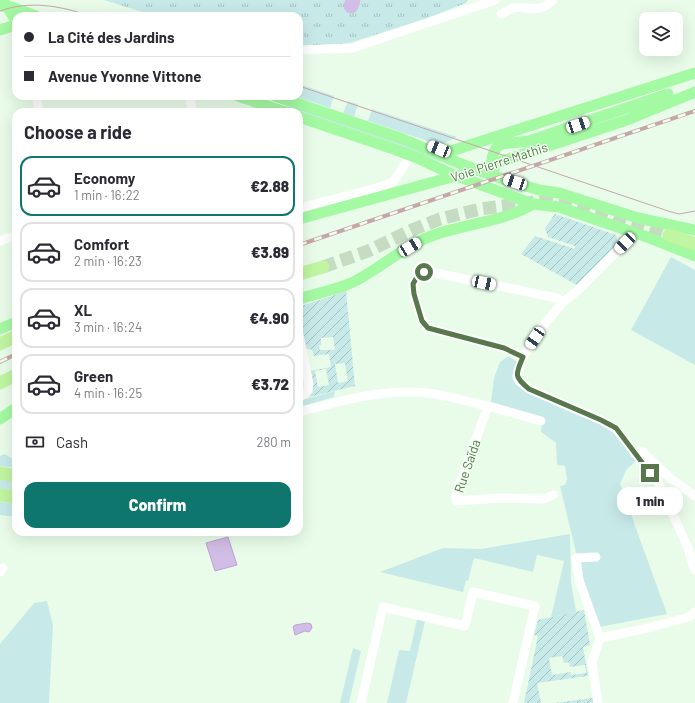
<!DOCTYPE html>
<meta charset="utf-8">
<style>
:root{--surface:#fff;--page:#f2f2f3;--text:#2b2b33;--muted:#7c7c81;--line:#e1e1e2;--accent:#0f766e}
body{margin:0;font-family:Barlow,sans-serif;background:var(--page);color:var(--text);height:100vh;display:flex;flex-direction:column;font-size:15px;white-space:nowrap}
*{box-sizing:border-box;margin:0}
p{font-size:13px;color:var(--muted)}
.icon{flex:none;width:22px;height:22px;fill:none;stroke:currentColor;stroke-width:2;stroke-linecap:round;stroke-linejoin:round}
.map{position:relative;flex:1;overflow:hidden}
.side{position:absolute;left:12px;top:108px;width:291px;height:428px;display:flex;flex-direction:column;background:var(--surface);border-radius:12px;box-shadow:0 4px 16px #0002}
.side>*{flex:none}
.hud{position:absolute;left:12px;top:12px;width:291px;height:88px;border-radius:12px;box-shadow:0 4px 16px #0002;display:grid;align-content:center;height:88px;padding:0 12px;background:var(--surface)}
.fabs{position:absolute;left:639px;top:12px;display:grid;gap:8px}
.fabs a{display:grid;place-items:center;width:44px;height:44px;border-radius:8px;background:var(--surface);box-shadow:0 4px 16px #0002;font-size:20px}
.end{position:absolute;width:18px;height:18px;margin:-9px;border:5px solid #58774c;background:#fff;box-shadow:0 0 0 2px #fff}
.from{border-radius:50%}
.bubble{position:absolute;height:28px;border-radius:12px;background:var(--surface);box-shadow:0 4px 16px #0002;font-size:13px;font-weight:800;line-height:28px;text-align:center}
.car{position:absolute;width:12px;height:24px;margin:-12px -6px;border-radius:5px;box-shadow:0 0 3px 1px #0007;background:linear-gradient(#fff 24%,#345 0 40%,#fff 0 76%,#345 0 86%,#fff 0)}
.hud b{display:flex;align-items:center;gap:14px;height:38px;font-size:15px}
.hud b+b{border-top:1px solid var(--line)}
.hud i{width:10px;height:10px;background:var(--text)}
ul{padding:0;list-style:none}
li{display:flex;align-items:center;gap:12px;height:60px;margin:0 8px 6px;padding:0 4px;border:2px solid var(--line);border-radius:12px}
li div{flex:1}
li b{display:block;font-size:15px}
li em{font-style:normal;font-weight:800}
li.current{border-color:var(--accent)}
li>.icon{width:36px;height:36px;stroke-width:1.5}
h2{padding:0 12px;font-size:18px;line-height:48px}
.pay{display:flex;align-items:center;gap:10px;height:44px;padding:0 12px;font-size:15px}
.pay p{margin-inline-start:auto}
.cta{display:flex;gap:8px;margin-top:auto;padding:8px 12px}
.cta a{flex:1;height:46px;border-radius:12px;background:var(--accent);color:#fff;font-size:16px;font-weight:800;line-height:46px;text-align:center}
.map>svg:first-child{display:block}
.grass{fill:#c7eae9}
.park{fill:url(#park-tufts)}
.garden{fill:url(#garden-furrows);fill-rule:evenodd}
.water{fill:#d2bde6;stroke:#bfa3d8}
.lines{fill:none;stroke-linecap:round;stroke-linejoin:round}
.river{stroke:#d2bde6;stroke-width:15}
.highway-tunnel{stroke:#c5dbc2;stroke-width:13;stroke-dasharray:13 6;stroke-linecap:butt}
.minor{stroke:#fff;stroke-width:9}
.major{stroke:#a4f9a3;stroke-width:11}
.highway{stroke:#c0f5a1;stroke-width:13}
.tram{stroke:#c7a6a9;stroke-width:1}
.rail-casing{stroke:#c7a6a9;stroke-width:4}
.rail{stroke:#f0fff0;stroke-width:2.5;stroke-dasharray:8;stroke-linecap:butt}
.route{stroke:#58774c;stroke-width:5}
.labels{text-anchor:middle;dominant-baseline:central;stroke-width:3;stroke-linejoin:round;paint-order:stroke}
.street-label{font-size:13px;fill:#58774c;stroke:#f0fff0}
</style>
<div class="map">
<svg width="695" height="703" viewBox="0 0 695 703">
<defs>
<pattern id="park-tufts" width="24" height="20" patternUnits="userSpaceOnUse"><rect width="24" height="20" fill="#c7eae9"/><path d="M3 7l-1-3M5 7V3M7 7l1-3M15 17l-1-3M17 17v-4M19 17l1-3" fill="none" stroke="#a4c2bf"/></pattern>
<pattern id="garden-furrows" width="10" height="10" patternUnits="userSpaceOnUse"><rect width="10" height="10" fill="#c7eae9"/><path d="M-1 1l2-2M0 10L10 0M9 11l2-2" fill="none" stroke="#a4c2bf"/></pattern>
</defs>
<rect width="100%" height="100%" fill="#e9fce9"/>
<!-- grass -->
<path class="grass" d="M299,84L334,96L330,108L294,96H299Z
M348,101L358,104L354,117L343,113Z
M288,105L404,144L441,160V162L299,112L286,109Z
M372,109L457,137L440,145L368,121Z
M671,257L695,270V365L631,330Z
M509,356L518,363L515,377L614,430L636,461L626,470L620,484L667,614L594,628L560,486L565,485L567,479L565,466L557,465L556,443L541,432L542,417L491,402L494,378L500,362Z
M335,391L334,397L299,407V401Z
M5,454L11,458L16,459V468L0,466V456Z
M0,477L16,479V490L0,489Z
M0,502L16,503V517L0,515Z
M570,534L571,582L576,612L551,617L564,561L537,555L533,572L474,558L468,581L466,580L463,592L380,572L443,548L481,549Z
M47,601L53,625L49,703H0V644L34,603Z
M417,619L425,621L406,703H387L399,650L410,651Z
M353,648L361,651L349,703H340Z"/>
<!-- park -->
<path class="park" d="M104,0H468L466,3L425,19L349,43L299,48V16H155Z"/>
<!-- garden -->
<path class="garden" d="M555,214L616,235L618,243L577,285L521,254L535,236L575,249V246L548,237L545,228Z
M346,291L355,386L309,397L313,392L310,371L331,367L329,354L314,356L312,350L305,348L299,311L302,306ZM333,337L335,350H320L319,345H321V338ZM345,363L348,381L338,383L335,364ZM326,369L329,385L318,387L315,371Z
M584,610L590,645L583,647L588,676L537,683L541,703H524L538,636L534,635L538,620ZM562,656L564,663L569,662L570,667L585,665L586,673L571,675V672L552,675L549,658Z
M593,698V703H554Z"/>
<!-- water -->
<path class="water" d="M228,537L237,565L215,571L206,543Z
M307,623L311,624L312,628L309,632L305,631L295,635L293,627L295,625Z"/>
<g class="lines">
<!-- river -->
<path class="river" d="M351,6L353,0"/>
<!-- highway-tunnel -->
<path class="highway-tunnel" d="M323,267L368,251L412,230L440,219L480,209L543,201L571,205L669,235"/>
<!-- minor -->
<path class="minor" d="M501,14C505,12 509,10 513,8C527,5 539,15 553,0
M299,50L353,48L495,0
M36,96L39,112
M190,96L192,112
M299,208L380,187L393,182L411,155
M633,233L625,243L577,291L563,302L544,325L523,357L518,371L517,377L519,381L529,389L601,420L616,429L658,482L689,550L691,560L695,570
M0,241L16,235
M299,335L309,384C308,391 306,394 299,397
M523,357L504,348L428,328C423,321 420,314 417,305C412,289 409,275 431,272L557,298L563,302
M488,406L541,421
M299,412C337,402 374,391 413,392C438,392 463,401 488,406L456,494V501L500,498L544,499L553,495
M635,454L638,452H643L669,477L695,496
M596,557L576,558L579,580L600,638
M0,572L3,568
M600,638L648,628L689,617L695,612
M361,703L383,607L465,626L473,592L535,606L513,703
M598,703L592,662L600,638"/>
<!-- major -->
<path class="major" d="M5,3L16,21
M0,6L11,7L36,16
M0,30L16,25
M238,96L285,112
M275,96L403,139L461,164L503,179L539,190L559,193L638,218L695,230
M299,117L394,149L420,159L449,173L533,204L559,207L647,237L695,256
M436,148L447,151H451L695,73
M475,170L627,120L695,92
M494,170C490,161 492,150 501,144L529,141L668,94
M299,219L459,175
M299,299C317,293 341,289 357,280C379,268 398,252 420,241C456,223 498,225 533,204
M0,329L16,322
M0,419L16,408"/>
<!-- highway -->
<path class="highway" d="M669,235L695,244
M299,274L323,267
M0,344L16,336
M0,383L16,375
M0,473L16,476
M0,495L16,497"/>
<!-- tram -->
<path class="tram" d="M0,11C30,0 61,6 90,16
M299,86L668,211L679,214L695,211"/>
<!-- rail casing -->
<g class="rail-casing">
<path id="rail" d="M299,245L695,111
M0,362L16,354"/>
</g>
<!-- rail -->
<use href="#rail" class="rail"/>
</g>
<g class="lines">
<!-- route -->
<path class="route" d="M424,272L417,277L413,284L414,294L422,321L428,328L504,348L523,357C516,374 513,376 529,389L601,420L616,428L650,473"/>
</g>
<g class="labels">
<!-- street labels -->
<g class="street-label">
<text transform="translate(499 162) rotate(-18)">Voie Pierre Mathis</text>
<text transform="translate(467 466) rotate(-71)">Rue Saïda</text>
</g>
</g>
</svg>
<div class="fabs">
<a><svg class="icon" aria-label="layers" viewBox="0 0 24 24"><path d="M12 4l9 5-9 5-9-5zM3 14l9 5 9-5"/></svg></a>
</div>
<i class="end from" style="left:424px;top:272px"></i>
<i class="end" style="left:650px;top:473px"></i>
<div class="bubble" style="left:617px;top:487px;width:66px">1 min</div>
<i class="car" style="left:578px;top:125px;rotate:71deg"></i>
<i class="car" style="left:439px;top:149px;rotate:292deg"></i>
<i class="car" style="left:515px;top:182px;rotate:288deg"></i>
<i class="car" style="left:625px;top:243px;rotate:225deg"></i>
<i class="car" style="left:410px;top:247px;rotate:59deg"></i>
<i class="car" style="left:484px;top:283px;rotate:102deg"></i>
<i class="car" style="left:535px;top:338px;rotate:214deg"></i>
<div class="hud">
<b><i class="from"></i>La Cité des Jardins</b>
<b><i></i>Avenue Yvonne Vittone</b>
</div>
<section class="side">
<h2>Choose a ride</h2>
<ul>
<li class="current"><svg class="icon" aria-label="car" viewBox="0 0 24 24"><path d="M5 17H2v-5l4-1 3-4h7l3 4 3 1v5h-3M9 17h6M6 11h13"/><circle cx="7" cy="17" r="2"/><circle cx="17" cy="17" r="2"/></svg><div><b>Economy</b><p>1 min · 16:22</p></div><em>€2.88</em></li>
<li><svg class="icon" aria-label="car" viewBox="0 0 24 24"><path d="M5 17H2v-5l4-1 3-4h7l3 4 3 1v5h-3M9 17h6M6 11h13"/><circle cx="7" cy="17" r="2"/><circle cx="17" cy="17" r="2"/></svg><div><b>Comfort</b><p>2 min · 16:23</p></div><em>€3.89</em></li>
<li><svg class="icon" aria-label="car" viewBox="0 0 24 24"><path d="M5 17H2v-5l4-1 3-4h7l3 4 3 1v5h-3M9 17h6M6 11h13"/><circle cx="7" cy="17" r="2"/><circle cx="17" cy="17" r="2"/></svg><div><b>XL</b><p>3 min · 16:24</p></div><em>€4.90</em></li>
<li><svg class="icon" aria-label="car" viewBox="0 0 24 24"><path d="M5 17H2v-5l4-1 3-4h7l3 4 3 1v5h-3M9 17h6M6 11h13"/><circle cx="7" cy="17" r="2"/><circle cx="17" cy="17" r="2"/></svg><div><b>Green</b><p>4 min · 16:25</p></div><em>€3.72</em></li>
</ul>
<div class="pay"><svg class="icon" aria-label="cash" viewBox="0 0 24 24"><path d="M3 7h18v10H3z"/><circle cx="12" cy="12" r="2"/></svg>Cash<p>280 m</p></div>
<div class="cta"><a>Confirm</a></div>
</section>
</div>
